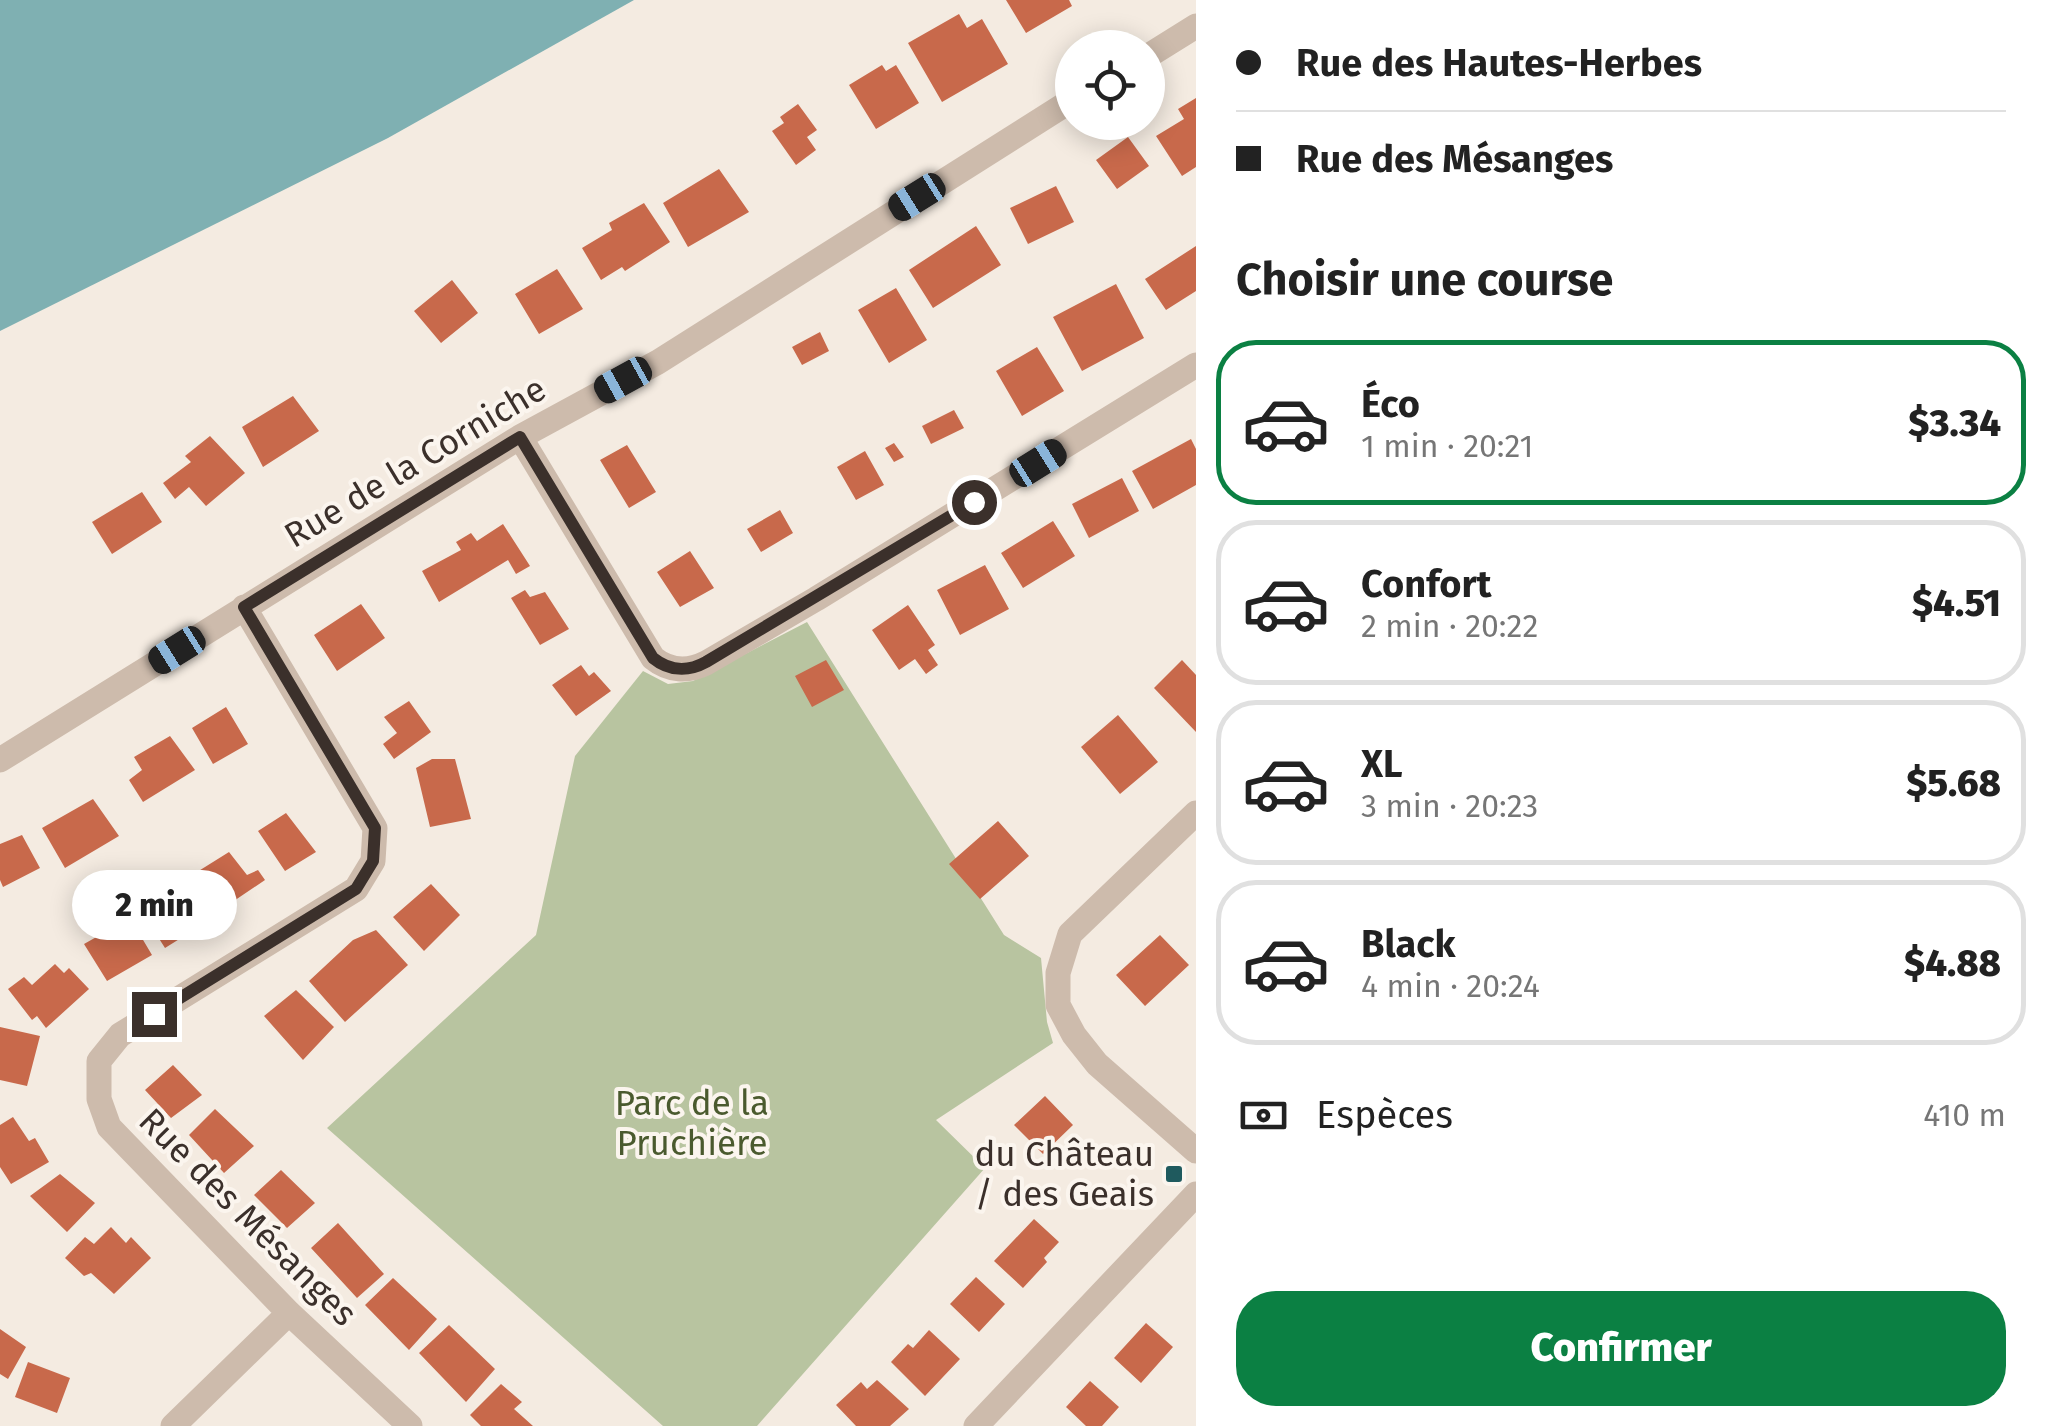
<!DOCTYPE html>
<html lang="fr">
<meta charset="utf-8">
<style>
:root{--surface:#fff;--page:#f6f6f6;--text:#222;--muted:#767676;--line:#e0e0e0;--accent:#0b8043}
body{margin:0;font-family:"Fira Sans",sans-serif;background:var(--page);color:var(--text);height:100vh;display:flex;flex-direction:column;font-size:38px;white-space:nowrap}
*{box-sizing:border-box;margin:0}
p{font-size:32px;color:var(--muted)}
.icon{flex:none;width:55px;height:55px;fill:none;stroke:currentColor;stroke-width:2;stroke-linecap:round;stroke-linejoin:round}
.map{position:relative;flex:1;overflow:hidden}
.sheet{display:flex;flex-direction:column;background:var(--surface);width:850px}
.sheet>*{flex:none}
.top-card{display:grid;align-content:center;height:220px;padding:0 40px;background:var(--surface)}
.controls{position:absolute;left:1055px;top:30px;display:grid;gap:20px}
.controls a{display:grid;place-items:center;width:110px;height:110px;border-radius:50%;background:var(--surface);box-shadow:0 5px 25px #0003;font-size:50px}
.end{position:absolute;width:45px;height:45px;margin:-22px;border:12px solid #3b302b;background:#fff;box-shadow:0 0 0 5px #fff}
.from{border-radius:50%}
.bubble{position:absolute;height:70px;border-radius:35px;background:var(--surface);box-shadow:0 5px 25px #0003;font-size:32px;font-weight:800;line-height:70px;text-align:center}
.car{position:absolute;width:30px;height:60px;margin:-30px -15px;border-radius:12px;box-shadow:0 0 8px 2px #0007;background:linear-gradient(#222 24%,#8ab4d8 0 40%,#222 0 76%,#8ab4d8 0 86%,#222 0)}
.top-card b{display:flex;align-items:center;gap:35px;height:95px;font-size:38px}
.top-card b+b{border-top:2px solid var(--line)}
.top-card i{width:25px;height:25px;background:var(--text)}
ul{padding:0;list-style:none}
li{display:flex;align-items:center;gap:30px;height:165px;margin:0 20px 15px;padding:0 20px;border:5px solid var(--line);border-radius:40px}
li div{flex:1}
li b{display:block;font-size:38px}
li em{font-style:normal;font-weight:800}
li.current{border-color:var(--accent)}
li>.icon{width:90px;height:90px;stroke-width:1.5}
h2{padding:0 40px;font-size:45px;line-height:120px}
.pay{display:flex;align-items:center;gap:25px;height:110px;padding:0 40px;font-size:38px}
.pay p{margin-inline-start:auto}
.button{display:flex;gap:20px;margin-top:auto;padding:20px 40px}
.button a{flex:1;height:115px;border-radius:40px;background:var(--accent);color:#fff;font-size:40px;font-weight:800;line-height:115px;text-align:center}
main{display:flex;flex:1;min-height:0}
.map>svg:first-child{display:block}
.green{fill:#b8c4a0}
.water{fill:#7fb0b2}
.building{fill:#c8694b}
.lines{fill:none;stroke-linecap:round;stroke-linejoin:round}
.street{stroke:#cdbbac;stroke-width:25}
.route{stroke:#3b302b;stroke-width:12}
.poi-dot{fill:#1f5a5e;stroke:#fbf5ee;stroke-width:4}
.labels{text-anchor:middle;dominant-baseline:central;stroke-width:8;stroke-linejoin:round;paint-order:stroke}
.street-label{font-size:35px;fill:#3b302b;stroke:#fbf5ee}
.park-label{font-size:35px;fill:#4a5a2e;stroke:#fbf5ee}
.poi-label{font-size:35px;fill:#3b302b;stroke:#fbf5ee;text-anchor:end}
</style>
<main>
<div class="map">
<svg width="1196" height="1426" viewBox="0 0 1196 1426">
<rect width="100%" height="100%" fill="#f4ebe1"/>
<!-- green -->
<path class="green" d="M807,622L1004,935L1041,958L1047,1022L1053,1043L936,1120L985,1168L757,1426H663L327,1128L536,935L575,756L643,671L668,684L693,681Z"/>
<!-- water -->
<path class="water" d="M0,0H634L388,138L0,331Z"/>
<!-- building -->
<path class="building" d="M1006,0H1069L1072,6L1026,33Z
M959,14L967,28L982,19L1008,64L942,102L908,43Z
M882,65L886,71L896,65L919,103L876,129L849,85Z
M1196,98V167L1182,176L1156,136L1184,119L1178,109Z
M798,104L817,130L807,137L816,150L796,165L772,131L784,123L780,117Z
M1128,137L1149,166L1117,189L1096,160Z
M719,169L749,212L688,247L663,203Z
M1056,186L1074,222L1028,244L1010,208Z
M644,203L670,242L625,271L622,267L601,280L582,248L612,230L609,223Z
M976,226L1001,265L933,308L909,270Z
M1196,246V291L1166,310L1145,279Z
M557,269L583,309L539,334L515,294Z
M452,280L478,313L441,343L414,311Z
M1116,284L1144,338L1082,371L1053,317Z
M896,288L927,340L889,363L858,310Z
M820,332L829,351L802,365L792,347Z
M1037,347L1064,391L1022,416L996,371Z
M293,396L319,431L263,467L242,427Z
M954,410L964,428L931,444L922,426Z
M210,436L245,473L206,506L189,487L175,499L163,483L191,462L185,456Z
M1191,439L1196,449V485L1153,509L1132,471Z
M894,443L904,457L894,462L885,448Z
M627,445L656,492L629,508L600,460Z
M865,451L884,485L856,500L837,467Z
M1122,478L1139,511L1089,538L1072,504Z
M142,492L162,522L112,554L92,522Z
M780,510L793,533L761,552L747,529Z
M1053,521L1075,556L1023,588L1001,553Z
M503,524L530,566L516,574L508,560L439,602L422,571L461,550L456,542L471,533L477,541Z
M690,551L714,588L680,607L657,572Z
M985,565L1009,609L960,635L937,590Z
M525,590L530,597L545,592L569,629L540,645L511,598Z
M361,604L385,638L337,671L314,635Z
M908,605L935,645L928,650L938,665L926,674L915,659L899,670L872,630Z
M826,660L844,690L812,707L795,676Z
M1182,660L1196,675V732L1154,688Z
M581,665L589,676L594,672L611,691L576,716L552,685Z
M409,701L431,732L394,759L383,744L397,733L384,717Z
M226,707L248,744L213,764L192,728Z
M1118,715L1158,762L1120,794L1081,747Z
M170,736L195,770L143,802L129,780L142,770L134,757Z
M432,759H455L471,819L430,827L416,768Z
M93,799L119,836L65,868L42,828Z
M286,813L316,852L285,871L258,831Z
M998,821L1029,856L980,899L949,864Z
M22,835L40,868L3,887L0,880V844Z
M229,852L247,875L258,870L265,880L222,909L197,872Z
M431,884L460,915L424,951L393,917Z
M160,892L167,902L176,898L197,928L165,948L137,904Z
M130,918L152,955L107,981L84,944Z
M376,930L408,965L345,1022L309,981L353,940Z
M1160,935L1189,965L1145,1006L1116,975Z
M55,964L64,973L69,968L89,989L46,1028L37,1016L32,1020L8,989L24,977L32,985Z
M296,990L334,1027L303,1060L264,1016Z
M0,1027L40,1036L27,1086L0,1080Z
M173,1065L202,1095L171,1118L145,1090Z
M1045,1096L1073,1125L1043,1154L1014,1125Z
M215,1109L254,1146L224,1173L189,1135Z
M13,1117L29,1141L35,1138L49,1162L11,1184L0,1167V1125Z
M281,1170L315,1203L287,1228L254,1195Z
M60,1174L95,1203L67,1232L30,1196Z
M1034,1219L1059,1242L1044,1258L1047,1262L1023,1288L994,1261Z
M338,1223L384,1274L357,1298L311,1248Z
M111,1227L126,1243L131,1237L151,1258L114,1294L91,1273L84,1276L65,1258L85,1237L94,1244Z
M976,1277L1005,1304L979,1332L950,1304Z
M393,1278L437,1319L409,1350L365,1305Z
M1146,1323L1173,1347L1141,1383L1114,1358Z
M449,1325L495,1369L466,1402L419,1353Z
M0,1329L26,1347L8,1379L0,1374Z
M929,1330L960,1359L925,1396L891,1362L908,1344L913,1348Z
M28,1362L70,1378L57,1413L15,1397Z
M877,1380L909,1409L890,1426H856L836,1405L861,1382L867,1389Z
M1090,1381L1119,1407L1102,1426H1086L1066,1407Z
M501,1384L522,1402L514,1409L533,1426H481L470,1415Z"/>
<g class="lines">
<!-- street -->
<path class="street" d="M1148,56L1196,26
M520,437L653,658C669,671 688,672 706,663L816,599L1196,365
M244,607L375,828L373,861L356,889L120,1035L99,1061V1099L109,1127L289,1313L410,1426
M0,760L520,437L658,362L1072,100
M1196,813L1070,934L1058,973V1005L1074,1035L1097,1064L1196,1151
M173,1426L289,1313
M976,1426L1196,1194"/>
</g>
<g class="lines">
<!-- route -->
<path class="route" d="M154,1014L356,889L373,861L375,828L244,607L520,437L653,658C669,671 688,672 706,662L974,502"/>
</g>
<!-- markers -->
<rect class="poi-dot" x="1164" y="1164" width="20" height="20" rx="5"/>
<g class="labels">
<!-- street labels -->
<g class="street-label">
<text transform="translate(415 462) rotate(-31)">Rue de la Corniche</text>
<text transform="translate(248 1217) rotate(45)">Rue des Mésanges</text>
</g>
<!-- park labels -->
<g class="park-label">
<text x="692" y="1103">Parc de la<tspan x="692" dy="40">Pruchière</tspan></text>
</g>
<!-- poi labels -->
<g class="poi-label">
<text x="1154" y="1154">du Château<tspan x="1154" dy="40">/ des Geais</tspan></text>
</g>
</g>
</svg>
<div class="controls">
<a><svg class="icon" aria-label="locate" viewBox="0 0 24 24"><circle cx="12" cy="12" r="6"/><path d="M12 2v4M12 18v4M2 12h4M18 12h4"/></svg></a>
</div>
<i class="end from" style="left:974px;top:502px"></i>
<i class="end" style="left:154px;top:1014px"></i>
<div class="bubble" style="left:72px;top:870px;width:165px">2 min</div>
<i class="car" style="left:917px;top:197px;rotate:238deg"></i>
<i class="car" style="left:623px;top:380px;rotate:241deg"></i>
<i class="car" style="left:1038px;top:463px;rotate:58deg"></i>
<i class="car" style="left:177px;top:650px;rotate:238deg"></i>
</div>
<section class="sheet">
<div class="top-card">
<b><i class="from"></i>Rue des Hautes-Herbes</b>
<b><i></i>Rue des Mésanges</b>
</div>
<h2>Choisir une course</h2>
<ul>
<li class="current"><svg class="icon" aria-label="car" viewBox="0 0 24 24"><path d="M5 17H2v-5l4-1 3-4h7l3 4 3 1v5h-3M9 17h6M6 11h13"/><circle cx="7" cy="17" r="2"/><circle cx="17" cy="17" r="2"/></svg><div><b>Éco</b><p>1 min · 20:21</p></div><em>$3.34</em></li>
<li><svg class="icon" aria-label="car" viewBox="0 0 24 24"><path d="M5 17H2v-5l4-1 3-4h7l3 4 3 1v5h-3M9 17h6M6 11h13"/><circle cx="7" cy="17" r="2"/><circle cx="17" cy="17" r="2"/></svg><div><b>Confort</b><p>2 min · 20:22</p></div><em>$4.51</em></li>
<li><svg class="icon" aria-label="car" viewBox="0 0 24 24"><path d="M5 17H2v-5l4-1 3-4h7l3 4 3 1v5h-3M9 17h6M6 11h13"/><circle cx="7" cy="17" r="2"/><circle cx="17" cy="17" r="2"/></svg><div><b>XL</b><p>3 min · 20:23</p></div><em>$5.68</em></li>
<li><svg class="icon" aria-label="car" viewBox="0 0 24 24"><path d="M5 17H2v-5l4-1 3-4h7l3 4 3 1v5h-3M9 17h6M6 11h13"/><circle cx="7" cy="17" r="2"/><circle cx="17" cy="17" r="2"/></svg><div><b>Black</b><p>4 min · 20:24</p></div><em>$4.88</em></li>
</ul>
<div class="pay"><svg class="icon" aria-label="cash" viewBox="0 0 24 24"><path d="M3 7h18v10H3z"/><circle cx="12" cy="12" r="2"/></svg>Espèces<p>410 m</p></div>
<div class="button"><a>Confirmer</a></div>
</section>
</main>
